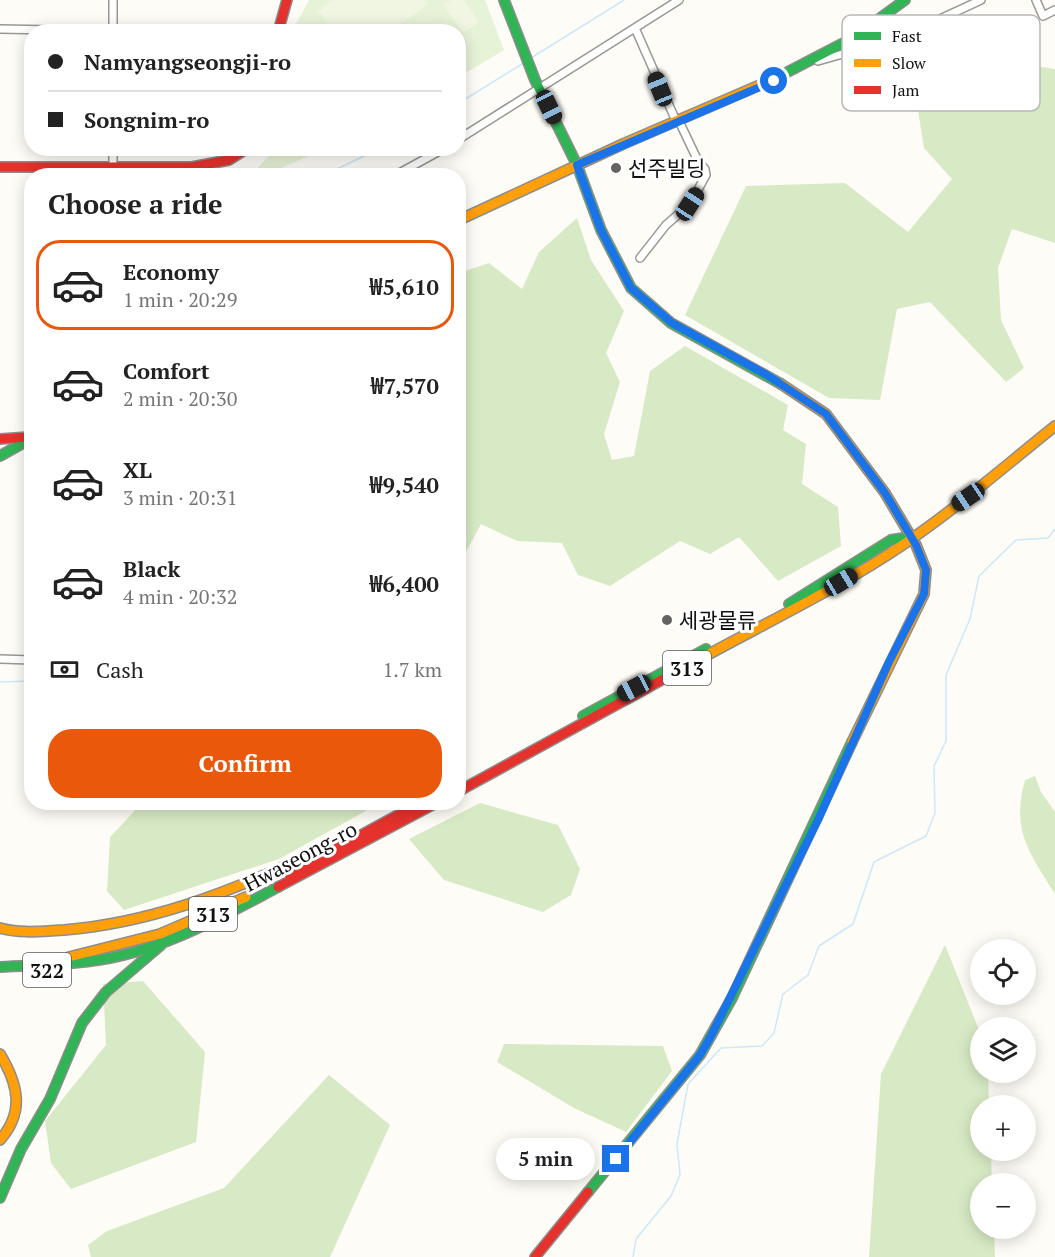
<!DOCTYPE html>
<meta charset="utf-8">
<style>
:root{--surface:#fff;--page:#f6f6f6;--text:#222;--muted:#767676;--line:#e0e0e0;--accent:#ea580c}
body{margin:0;font-family:"PT Serif","Noto Sans KR",serif;background:var(--page);color:var(--text);height:100vh;display:flex;flex-direction:column;font-size:22px;white-space:nowrap}
*{box-sizing:border-box;margin:0}
p{font-size:20px;color:var(--muted)}
.icon{flex:none;width:33px;height:33px;fill:none;stroke:currentColor;stroke-width:2;stroke-linecap:round;stroke-linejoin:round}
.map{position:relative;flex:1;overflow:hidden}
.side{position:absolute;left:24px;top:168px;width:442px;height:642px;display:flex;flex-direction:column;background:var(--surface);border-radius:24px;box-shadow:0 3px 15px #0003}
.side>*{flex:none}
.guide{position:absolute;left:24px;top:24px;width:442px;height:132px;border-radius:24px;box-shadow:0 3px 15px #0003;display:grid;align-content:center;height:132px;padding:0 24px;background:var(--surface)}
.buttons{position:absolute;left:970px;top:939px;display:grid;gap:12px}
.buttons a{display:grid;place-items:center;width:66px;height:66px;border-radius:50%;background:var(--surface);box-shadow:0 3px 15px #0003;font-size:30px}
.end{position:absolute;width:27px;height:27px;margin:-14px;border:8px solid #1a73e8;background:#fff;box-shadow:0 0 0 3px #fff}
.from{border-radius:50%}
.bubble{position:absolute;height:42px;border-radius:21px;background:var(--surface);box-shadow:0 3px 15px #0003;font-size:20px;font-weight:700;line-height:42px;text-align:center}
.car{position:absolute;width:18px;height:36px;margin:-18px -9px;border-radius:8px;box-shadow:0 0 4px 2px #0007;background:linear-gradient(#222 24%,#8ab4d8 0 40%,#222 0 76%,#8ab4d8 0 86%,#222 0)}
.guide b{display:flex;align-items:center;gap:21px;height:57px;font-size:22px}
.guide b+b{border-top:2px solid var(--line)}
.guide i{width:15px;height:15px;background:var(--text)}
ul{padding:0;list-style:none}
li{display:flex;align-items:center;gap:18px;height:90px;margin:0 12px 9px;padding:0 12px;border:3px solid transparent;border-radius:24px}
li div{flex:1}
li b{display:block;font-size:22px}
li em{font-style:normal;font-weight:700}
li.current{border-color:var(--accent)}
li>.icon{width:54px;height:54px;stroke-width:1.5}
h2{padding:0 24px;font-size:27px;line-height:72px}
.pay{display:flex;align-items:center;gap:15px;height:66px;padding:0 24px;font-size:22px}
.pay p{margin-inline-start:auto}
.button{display:flex;gap:12px;margin-top:auto;padding:12px 24px}
.button a{flex:1;height:69px;border-radius:24px;background:var(--accent);color:#fff;font-size:24px;font-weight:700;line-height:69px;text-align:center}
.map>svg:first-child{display:block}
.green{fill:#e7f3d7}
.forest{fill:#d8eac5}
.pitch{fill:#f0f6e1}
.lines{fill:none;stroke-linecap:round;stroke-linejoin:round}
.stream{stroke:#cde8f7;stroke-width:1.5}
.street-casing{stroke:#979795;stroke-width:10}
.fast-casing{stroke:#8e8d8b;stroke-width:12}
.slow-casing{stroke:#8e8d8b;stroke-width:12}
.jam-casing{stroke:#8e8d8b;stroke-width:12}
.street{stroke:#fffffe;stroke-width:7}
.fast{stroke:#30b455;stroke-width:9}
.slow{stroke:#ff9f0a;stroke-width:9}
.jam{stroke:#e5322d;stroke-width:9}
.route{stroke:#1a73e8;stroke-width:8}
.poi-dot{fill:#646362;stroke:#fff;stroke-width:2}
.labels{text-anchor:middle;dominant-baseline:central;stroke-width:6;stroke-linejoin:round;paint-order:stroke}
.shield{fill:#fff;stroke:#585858;stroke-width:1.5}
.shield-label{font-size:20px;font-weight:bold;fill:#111}
.poi-label{font-size:21px;fill:#111;stroke:#fff;text-anchor:start}
.street-label{font-size:21px;fill:#111;stroke:#fff}
.key{fill:#fff;stroke:#b8b8b8;stroke-width:1.5}
.key-label{font-size:16px;fill:#111}
</style>
<div class="map">
<svg width="1055" height="1257" viewBox="0 0 1055 1257">
<rect width="100%" height="100%" fill="#fdfcf7"/>
<!-- green -->
<path class="green" d="M309,0H485L504,50L459,77V32H295V26Z
M276,148H325V149L265,175H256L254,172Z"/>
<!-- forest -->
<path class="forest" d="M960,55L1055,69V243L1012,229L998,268L1001,320L1024,368L1006,382L930,302L897,309L880,400L829,398L685,315L746,186L845,183L908,232L952,179L924,148L918,110Z
M577,218L591,260L624,311L606,353L620,382L604,434L612,460L634,456L650,371L685,346L788,405L783,430L806,444L802,484L838,507L841,546L778,581L739,537L710,554L680,541L610,586L578,575L562,543L517,541L481,524L459,565V273L489,263L522,289L539,252Z
M1035,776L1041,792L1055,812V894C1029,852 1011,830 1025,780Z
M142,803V802L380,803L279,859L124,910L107,891L110,837Z
M480,803L558,825L580,869L571,895L543,912L444,880L409,839Z
M945,945L981,1035V1072L988,1073L989,1105L981,1106V1150L991,1151L992,1183L981,1184V1228L994,1229L995,1257H869L881,1074Z
M143,981L205,1052L196,1142L71,1189L51,1163L45,1121L106,1045L103,984Z
M504,1044L663,1046L672,1071L626,1132L574,1108L497,1062Z
M329,1075L390,1125L330,1257H91L88,1245L107,1231L224,1188Z"/>
<!-- pitch -->
<path class="pitch" d="M333,0H425L428,4L391,31L334,32L318,11Z
M451,0H464L479,22L463,33L443,5Z"/>
<g class="lines">
<!-- stream -->
<path class="stream" d="M531,58L624,0
M459,103L525,62
M322,176L381,148
M0,682L32,681
M633,1257L636,1239L671,1196L680,1175L677,1144L688,1084L721,1048L762,1046L774,1033L783,994L808,975L819,946L853,924L874,862L926,836L935,813L934,766L946,741V675L970,619L979,576L1016,540L1048,538L1055,529"/>
<!-- street casing -->
<g class="street-casing">
<path id="street" d="M1036,0L1043,16L1055,10
M635,28L676,121
M0,29L157,32
M113,32V0
M818,61L899,38L981,0
M459,139L679,0
M113,148V176
M394,176L445,148
M640,258L666,225L690,204L706,175L705,169L698,161L678,119
M0,659L32,660"/>
</g>
<!-- fast casing -->
<g class="fast-casing">
<path id="fast" d="M504,0L535,80L577,165L601,230L631,288L671,323L781,384
M776,78L853,38L905,0
M0,456L32,438
M789,604L891,540L910,537
M583,716L706,649
M0,967C30,965 61,965 91,961C158,953 219,918 278,887
M588,1192L700,1055L732,998L852,742
M0,1198L21,1149L50,1099L82,1023L106,992L161,945"/>
</g>
<!-- slow casing -->
<g class="slow-casing">
<path id="slow" d="M459,220L623,144L776,78
M781,384L826,414L885,493L916,545L926,570L924,594L852,742
M689,665C761,625 836,590 904,544C957,508 1005,466 1055,426
M0,928C21,934 42,931 64,930C150,923 226,893 304,858
M69,957L160,934L246,897
M0,1054C18,1084 25,1112 0,1140"/>
</g>
<!-- jam casing -->
<g class="jam-casing">
<path id="jam" d="M278,32L287,0
M0,167H192L229,160L248,148
M0,439L29,437
M459,791L689,665
M289,874L422,802
M278,887L438,802
M535,1257L588,1192"/>
</g>
<!-- street -->
<use href="#street" class="street"/>
<!-- fast -->
<use href="#fast" class="fast"/>
<!-- slow -->
<use href="#slow" class="slow"/>
<!-- jam -->
<use href="#jam" class="jam"/>
</g>
<g class="lines">
<!-- route -->
<path class="route" d="M616,1159L700,1055L711,1036L818,820L889,662L924,594L926,570L916,545L885,493L826,414L767,375L672,323L631,288L601,230L577,165L774,81"/>
</g>
<!-- markers -->
<g class="poi-dot">
<circle cx="616" cy="168" r="6"/>
<circle cx="667" cy="620" r="6"/>
</g>
<g class="labels">
<!-- shield labels -->
<g class="shield">
<rect x="663" y="651" width="48" height="34" rx="4.5"/>
<rect x="189" y="897" width="48" height="34" rx="4.5"/>
<rect x="23" y="953" width="48" height="34" rx="4.5"/>
</g>
<g class="shield-label">
<text x="687" y="668">313</text>
<text x="213" y="914">313</text>
<text x="47" y="970">322</text>
</g>
<!-- poi labels -->
<g class="poi-label">
<text x="628" y="168">선주빌딩</text>
<text x="679" y="620">세광물류</text>
</g>
<!-- street labels -->
<g class="street-label">
<text transform="translate(300 856) rotate(-28)">Hwaseong-ro</text>
</g>
</g>
<!-- legend -->
<rect x="842" y="15" width="198" height="96" rx="9" class="key"/>
<rect x="854" y="32" width="27" height="8" fill="#30b455"/>
<rect x="854" y="59" width="27" height="8" fill="#ff9f0a"/>
<rect x="854" y="86" width="27" height="8" fill="#e5322d"/>
<g class="key-label">
<text x="892" y="42">Fast</text>
<text x="892" y="69">Slow</text>
<text x="892" y="96">Jam</text>
</g>
</svg>
<div class="buttons">
<a><svg class="icon" aria-label="locate" viewBox="0 0 24 24"><circle cx="12" cy="12" r="6"/><path d="M12 2v4M12 18v4M2 12h4M18 12h4"/></svg></a>
<a><svg class="icon" aria-label="layers" viewBox="0 0 24 24"><path d="M12 4l9 5-9 5-9-5zM3 14l9 5 9-5"/></svg></a>
<a>+</a>
<a>−</a>
</div>
<i class="end from" style="left:774px;top:81px"></i>
<i class="end" style="left:616px;top:1159px"></i>
<div class="bubble" style="left:496px;top:1138px;width:99px">5 min</div>
<i class="car" style="left:660px;top:89px;rotate:338deg"></i>
<i class="car" style="left:549px;top:107px;rotate:154deg"></i>
<i class="car" style="left:690px;top:204px;rotate:33deg"></i>
<i class="car" style="left:968px;top:497px;rotate:236deg"></i>
<i class="car" style="left:841px;top:582px;rotate:59deg"></i>
<i class="car" style="left:634px;top:688px;rotate:242deg"></i>
<div class="guide">
<b><i class="from"></i>Namyangseongji-ro</b>
<b><i></i>Songnim-ro</b>
</div>
<section class="side">
<h2>Choose a ride</h2>
<ul>
<li class="current"><svg class="icon" aria-label="car" viewBox="0 0 24 24"><path d="M5 17H2v-5l4-1 3-4h7l3 4 3 1v5h-3M9 17h6M6 11h13"/><circle cx="7" cy="17" r="2"/><circle cx="17" cy="17" r="2"/></svg><div><b>Economy</b><p>1 min · 20:29</p></div><em>₩5,610</em></li>
<li><svg class="icon" aria-label="car" viewBox="0 0 24 24"><path d="M5 17H2v-5l4-1 3-4h7l3 4 3 1v5h-3M9 17h6M6 11h13"/><circle cx="7" cy="17" r="2"/><circle cx="17" cy="17" r="2"/></svg><div><b>Comfort</b><p>2 min · 20:30</p></div><em>₩7,570</em></li>
<li><svg class="icon" aria-label="car" viewBox="0 0 24 24"><path d="M5 17H2v-5l4-1 3-4h7l3 4 3 1v5h-3M9 17h6M6 11h13"/><circle cx="7" cy="17" r="2"/><circle cx="17" cy="17" r="2"/></svg><div><b>XL</b><p>3 min · 20:31</p></div><em>₩9,540</em></li>
<li><svg class="icon" aria-label="car" viewBox="0 0 24 24"><path d="M5 17H2v-5l4-1 3-4h7l3 4 3 1v5h-3M9 17h6M6 11h13"/><circle cx="7" cy="17" r="2"/><circle cx="17" cy="17" r="2"/></svg><div><b>Black</b><p>4 min · 20:32</p></div><em>₩6,400</em></li>
</ul>
<div class="pay"><svg class="icon" aria-label="cash" viewBox="0 0 24 24"><path d="M3 7h18v10H3z"/><circle cx="12" cy="12" r="2"/></svg>Cash<p>1.7 km</p></div>
<div class="button"><a>Confirm</a></div>
</section>
</div>
